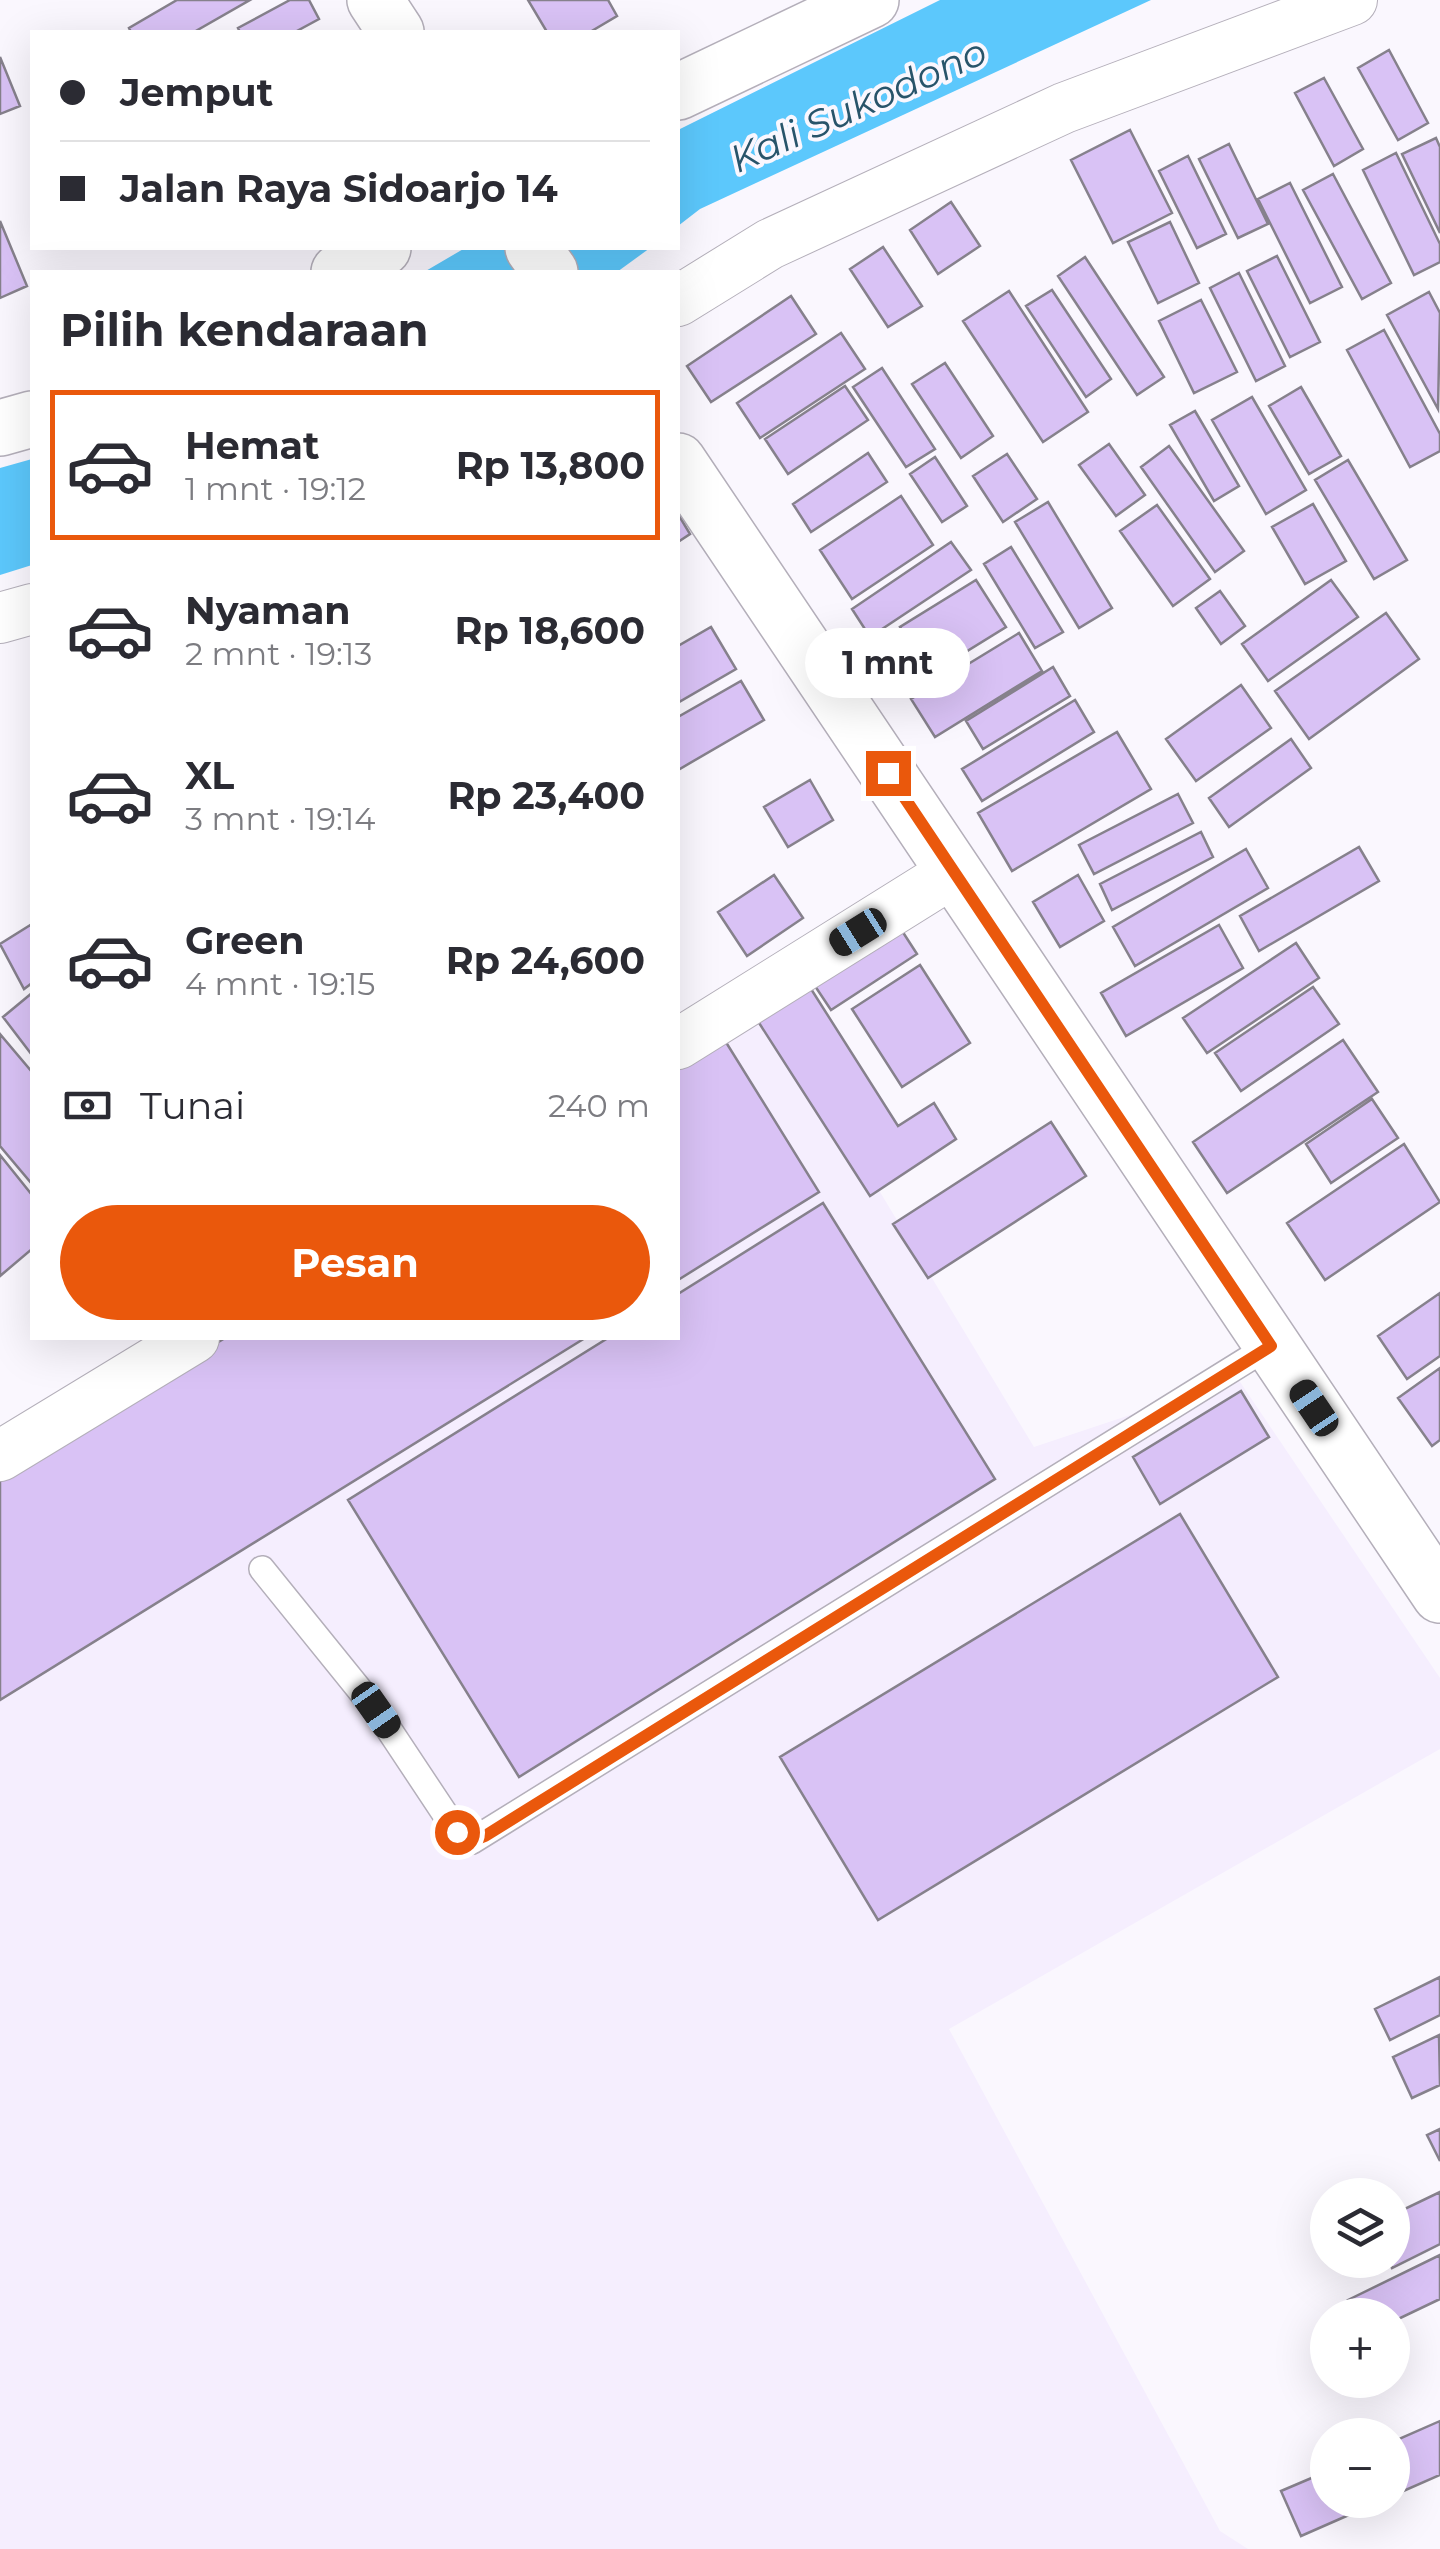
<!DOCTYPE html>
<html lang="id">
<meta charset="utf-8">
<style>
:root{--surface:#fff;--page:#f7f7f7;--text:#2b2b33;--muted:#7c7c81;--line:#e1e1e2;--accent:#ea580c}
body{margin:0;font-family:Montserrat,sans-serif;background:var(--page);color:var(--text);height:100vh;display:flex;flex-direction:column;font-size:38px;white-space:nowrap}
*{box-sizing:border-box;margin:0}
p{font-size:32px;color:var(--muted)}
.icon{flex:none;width:55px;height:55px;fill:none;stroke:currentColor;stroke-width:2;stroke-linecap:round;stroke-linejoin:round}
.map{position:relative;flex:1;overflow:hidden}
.side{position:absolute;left:30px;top:270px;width:650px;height:1070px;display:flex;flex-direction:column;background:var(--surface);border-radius:0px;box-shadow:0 10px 40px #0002}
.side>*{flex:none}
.banner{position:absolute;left:30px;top:30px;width:650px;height:220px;border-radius:0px;box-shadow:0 10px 40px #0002;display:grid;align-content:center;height:220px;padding:0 30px;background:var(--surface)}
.fabs{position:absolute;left:1310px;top:2178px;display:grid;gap:20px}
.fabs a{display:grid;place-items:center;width:100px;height:100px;border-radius:50%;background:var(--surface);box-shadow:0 10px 40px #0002;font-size:50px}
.end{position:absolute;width:45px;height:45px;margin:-22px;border:12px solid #ea580c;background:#fff;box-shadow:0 0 0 5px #fff}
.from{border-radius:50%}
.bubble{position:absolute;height:70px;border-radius:35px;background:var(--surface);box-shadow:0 10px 40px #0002;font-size:32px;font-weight:700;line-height:70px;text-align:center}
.car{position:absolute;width:30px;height:60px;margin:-30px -15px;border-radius:12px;box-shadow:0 0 8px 2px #0007;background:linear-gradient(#222 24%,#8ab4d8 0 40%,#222 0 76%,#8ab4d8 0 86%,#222 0)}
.banner b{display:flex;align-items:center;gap:35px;height:95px;font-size:38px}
.banner b+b{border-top:2px solid var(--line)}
.banner i{width:25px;height:25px;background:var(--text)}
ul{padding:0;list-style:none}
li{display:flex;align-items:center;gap:30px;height:150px;margin:0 20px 15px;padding:0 10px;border:5px solid transparent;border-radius:0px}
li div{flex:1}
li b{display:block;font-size:38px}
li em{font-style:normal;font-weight:700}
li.on{border-color:var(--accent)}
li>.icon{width:90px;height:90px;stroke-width:1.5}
h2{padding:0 30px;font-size:45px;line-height:120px}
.pay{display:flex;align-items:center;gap:25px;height:110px;padding:0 30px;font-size:38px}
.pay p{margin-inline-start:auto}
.primary-button{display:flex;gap:20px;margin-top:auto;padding:20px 30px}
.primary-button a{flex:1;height:115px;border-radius:60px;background:var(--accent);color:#fff;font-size:40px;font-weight:700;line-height:115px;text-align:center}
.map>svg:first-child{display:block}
.built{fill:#f5eefe}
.water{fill:#5cc8fc}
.building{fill:#d9c2f5;stroke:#86818c;stroke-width:2.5}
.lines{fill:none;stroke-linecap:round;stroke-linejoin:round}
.lane-casing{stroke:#b4afba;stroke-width:28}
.street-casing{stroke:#b4afba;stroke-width:52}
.secondary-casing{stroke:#b4afba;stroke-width:58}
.lane{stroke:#fff;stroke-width:25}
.street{stroke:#fff;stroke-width:50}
.secondary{stroke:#fff;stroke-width:55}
.route{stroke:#ea580c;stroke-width:12}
.labels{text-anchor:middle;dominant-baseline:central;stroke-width:8;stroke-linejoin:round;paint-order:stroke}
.water-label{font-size:38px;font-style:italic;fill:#28546a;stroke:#faf7fe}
</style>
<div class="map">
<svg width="1440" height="2549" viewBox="0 0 1440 2549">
<rect width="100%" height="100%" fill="#faf7fe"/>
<!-- built -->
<path class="built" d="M758,990L1034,1447L1238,1379L1440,1678V1749L949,2029L1220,2531L1248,2549H0V1473L213,1338H678V1041Z"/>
<!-- water -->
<path class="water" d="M940,0H1151L700,209L678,226V130Z
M465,248H650L617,272H424Z
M32,459V565L0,575V468Z"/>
<!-- building -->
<path class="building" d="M177,0H250L194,32H131L129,28Z
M290,0H309L319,19L295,32H240L238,28Z
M528,0H608L617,16L590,32H547Z
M1389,50L1428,123L1398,140L1358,68Z
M0,57L20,106L0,114Z
M1324,78L1363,149L1334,166L1295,93Z
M1130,130L1172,213L1113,243L1071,160Z
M1436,138L1440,147V233L1402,154Z
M1229,144L1268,224L1238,238L1199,159Z
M1396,153L1440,244V262L1414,275L1363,170Z
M1188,156L1226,234L1197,248L1159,171Z
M1333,174L1391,283L1362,299L1303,190Z
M1290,183L1342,287L1310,303L1258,199Z
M951,202L980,246L938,274L910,230Z
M0,221L27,286L0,298Z
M1170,222L1199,283L1158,303L1128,242Z
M883,247L922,306L888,327L850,269Z
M1277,256L1320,342L1290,357L1247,271Z
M1085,257L1164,377L1137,395L1058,276Z
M1239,273L1285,366L1256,381L1210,288Z
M1052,290L1111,379L1086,397L1026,306Z
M1009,291L1088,412L1043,442L963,321Z
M1429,292L1440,313L1438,409L1387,315Z
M791,296L816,334L711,402L687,366Z
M1201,300L1237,372L1194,393L1159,321Z
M1384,330L1440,434V451L1410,467L1347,350Z
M841,333L865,369L760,438L737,403Z
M945,363L993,436L961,458L912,384Z
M882,368L935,449L906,467L853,387Z
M845,386L868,420L788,474L765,439Z
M1301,387L1341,456L1309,474L1269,406Z
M1252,397L1306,490L1266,514L1212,420Z
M1195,411L1239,486L1214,501L1170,425Z
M1109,444L1145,495L1116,516L1079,465Z
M1169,446L1244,551L1215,572L1141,467Z
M868,453L887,482L811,532L793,504Z
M1007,454L1037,499L1003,522L973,476Z
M935,457L967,506L942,522L910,474Z
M1348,460L1407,560L1374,579L1315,480Z
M901,496L933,545L852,599L820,550Z
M1048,502L1112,608L1079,628L1015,522Z
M1313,504L1346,561L1305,584L1272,527Z
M1157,505L1210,579L1173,606L1120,531Z
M678,514L690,534L678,542Z
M951,542L971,570L870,637L852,609Z
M1011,547L1063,632L1035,648L984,564Z
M976,580L1006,627L930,674L900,627Z
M1331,580L1358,617L1268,681L1242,644Z
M1220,591L1245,626L1221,644L1196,608Z
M1386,613L1419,659L1309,739L1275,691Z
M711,627L736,669L679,702L678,646Z
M1019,633L1042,671L935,737L911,699Z
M1053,667L1070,696L983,749L966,721Z
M741,681L764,720L678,770V717Z
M1241,685L1271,728L1196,781L1166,739Z
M1075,700L1094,732L982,801L962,769Z
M1117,732L1151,789L1012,871L978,813Z
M1291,739L1311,768L1229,827L1209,798Z
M810,780L833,820L788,847L764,807Z
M1178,794L1193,823L1094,874L1079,845Z
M1201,832L1213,857L1112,910L1100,884Z
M1359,847L1379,881L1259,951L1240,916Z
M1246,849L1268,888L1135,966L1113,927Z
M774,875L803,918L747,956L718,912Z
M1078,875L1104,921L1060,947L1033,902Z
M895,920L917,954L831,1010L809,977Z
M32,924V983L24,989L0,944Z
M1219,925L1243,968L1126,1036L1101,993Z
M1296,943L1319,978L1207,1053L1183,1018Z
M920,965L970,1043L902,1087L852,1009Z
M806,981L898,1126L934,1103L956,1139L870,1196L754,1015Z
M1313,987L1339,1024L1241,1091L1215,1053Z
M32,993V1055L3,1017Z
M719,1031L819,1192L678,1280V1057Z
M0,1034L32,1072V1184L0,1146Z
M1343,1040L1378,1092L1227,1193L1193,1142Z
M1372,1099L1398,1138L1331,1183L1306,1144Z
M1051,1122L1086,1176L928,1278L893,1224Z
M1404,1144L1440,1202L1325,1280L1287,1223Z
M0,1155L32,1195V1249L0,1276Z
M823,1203L995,1479L519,1777L348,1500L608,1338H678V1294Z
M1440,1293V1356L1407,1379L1378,1336Z
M225,1338H585L0,1700V1477Z
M1440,1368V1440L1432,1446L1398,1398Z
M1241,1391L1269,1437L1160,1504L1133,1457Z
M1180,1514L1278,1677L878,1920L780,1757Z
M1440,1977V2015L1390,2040L1375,2009Z
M1439,2035L1440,2085L1412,2098L1393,2057Z
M1440,2129V2161L1427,2135Z
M1440,2192V2244L1392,2268L1388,2260H1392V2215Z
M1440,2255V2299L1392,2322V2315H1355L1348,2300Z
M1440,2421V2475L1392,2496V2442Z
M1328,2471V2500H1383L1301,2536L1281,2491Z"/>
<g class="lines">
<!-- lane casing -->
<g class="lane-casing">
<path id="lane" d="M262,1569L376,1710L457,1832L472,1841L1271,1345"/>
</g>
<!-- street casing -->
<g class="street-casing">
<path id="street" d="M678,301L770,244L1064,108L1352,0
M0,618L32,609
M678,1044L955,871
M0,1456L194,1338"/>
</g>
<!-- secondary casing -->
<g class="secondary-casing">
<path id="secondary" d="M375,0L396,32
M678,92L871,0
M533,248L550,272
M339,272L383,248
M0,428L32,419
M678,461L1440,1595"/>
</g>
<!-- lane -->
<use href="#lane" class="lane"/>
<!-- street -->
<use href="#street" class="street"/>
<!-- secondary -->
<use href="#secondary" class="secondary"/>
</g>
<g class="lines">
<!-- route -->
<path class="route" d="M457,1832L472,1841L485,1836L1271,1346L888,773"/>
</g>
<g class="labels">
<!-- water labels -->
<g class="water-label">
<text transform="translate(858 105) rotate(-24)">Kali Sukodono</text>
</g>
</g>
</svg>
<div class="fabs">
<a><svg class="icon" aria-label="layers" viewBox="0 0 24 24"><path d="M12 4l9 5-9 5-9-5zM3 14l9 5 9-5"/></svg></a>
<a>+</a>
<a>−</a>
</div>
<i class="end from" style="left:457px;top:1832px"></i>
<i class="end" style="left:888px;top:773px"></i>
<div class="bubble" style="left:805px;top:628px;width:165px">1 mnt</div>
<i class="car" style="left:858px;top:932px;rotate:238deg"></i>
<i class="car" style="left:1314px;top:1408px;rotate:326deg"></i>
<i class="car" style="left:376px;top:1710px;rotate:145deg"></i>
<div class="banner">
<b><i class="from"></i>Jemput</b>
<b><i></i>Jalan Raya Sidoarjo 14</b>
</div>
<section class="side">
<h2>Pilih kendaraan</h2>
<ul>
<li class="on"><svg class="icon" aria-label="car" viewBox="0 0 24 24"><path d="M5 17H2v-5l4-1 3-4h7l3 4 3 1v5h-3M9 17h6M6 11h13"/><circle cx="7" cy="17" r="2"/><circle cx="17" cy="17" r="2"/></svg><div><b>Hemat</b><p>1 mnt · 19:12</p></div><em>Rp 13,800</em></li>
<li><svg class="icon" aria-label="car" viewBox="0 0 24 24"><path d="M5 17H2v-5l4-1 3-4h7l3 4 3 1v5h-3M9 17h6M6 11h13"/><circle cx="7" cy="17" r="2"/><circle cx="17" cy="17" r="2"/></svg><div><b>Nyaman</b><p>2 mnt · 19:13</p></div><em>Rp 18,600</em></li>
<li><svg class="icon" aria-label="car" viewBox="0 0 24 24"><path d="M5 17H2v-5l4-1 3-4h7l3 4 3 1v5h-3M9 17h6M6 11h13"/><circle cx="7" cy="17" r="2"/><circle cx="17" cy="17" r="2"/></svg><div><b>XL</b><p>3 mnt · 19:14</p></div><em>Rp 23,400</em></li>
<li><svg class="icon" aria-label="car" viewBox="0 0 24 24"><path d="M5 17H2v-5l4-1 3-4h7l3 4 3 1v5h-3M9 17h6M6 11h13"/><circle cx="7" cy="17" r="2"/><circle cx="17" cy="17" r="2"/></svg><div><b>Green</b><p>4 mnt · 19:15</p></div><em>Rp 24,600</em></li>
</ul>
<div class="pay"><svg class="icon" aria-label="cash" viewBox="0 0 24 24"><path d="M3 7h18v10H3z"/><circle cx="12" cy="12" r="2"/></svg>Tunai<p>240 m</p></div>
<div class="primary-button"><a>Pesan</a></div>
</section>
</div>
